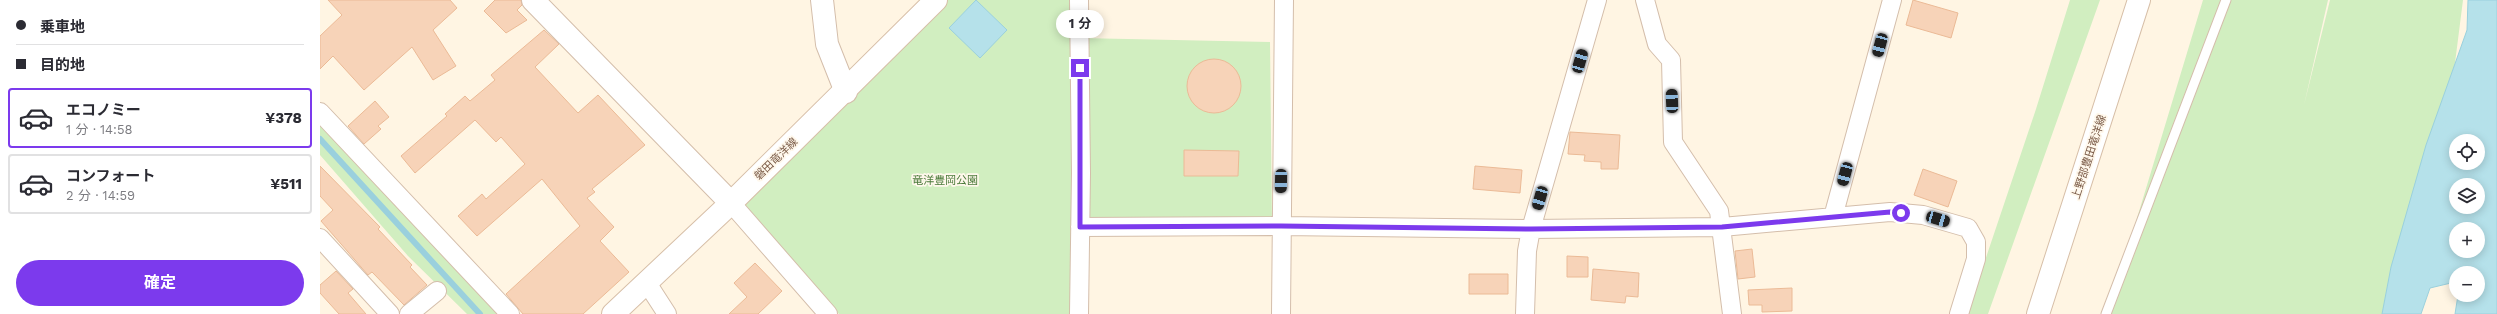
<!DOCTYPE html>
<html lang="ja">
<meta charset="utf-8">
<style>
:root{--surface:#fff;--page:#f7f7f7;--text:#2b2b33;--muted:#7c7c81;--line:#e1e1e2;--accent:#7c3aed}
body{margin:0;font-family:"Work Sans","Noto Sans JP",sans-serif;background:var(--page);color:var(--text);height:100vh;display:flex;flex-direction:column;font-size:15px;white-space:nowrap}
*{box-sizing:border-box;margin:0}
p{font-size:13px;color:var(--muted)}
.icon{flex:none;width:22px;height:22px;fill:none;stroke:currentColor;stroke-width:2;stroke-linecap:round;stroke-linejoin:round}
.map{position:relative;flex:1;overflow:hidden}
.details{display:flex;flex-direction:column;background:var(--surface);width:320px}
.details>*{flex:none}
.hud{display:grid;align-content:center;height:88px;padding:0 16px;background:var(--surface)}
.buttons{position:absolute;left:2129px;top:134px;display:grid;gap:8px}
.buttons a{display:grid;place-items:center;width:36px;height:36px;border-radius:50%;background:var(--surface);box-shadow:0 2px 10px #0003;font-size:20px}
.end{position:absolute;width:18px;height:18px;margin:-9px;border:5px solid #7c3aed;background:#fff;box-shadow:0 0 0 2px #fff}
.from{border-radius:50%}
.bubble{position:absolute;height:28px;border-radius:14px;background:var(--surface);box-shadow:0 2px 10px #0003;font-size:13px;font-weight:700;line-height:28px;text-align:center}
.car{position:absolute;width:12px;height:24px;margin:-12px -6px;border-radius:5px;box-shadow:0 0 3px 1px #0007;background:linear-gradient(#222 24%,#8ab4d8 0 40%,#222 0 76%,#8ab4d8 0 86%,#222 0)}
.hud b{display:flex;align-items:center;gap:14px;height:38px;font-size:15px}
.hud b+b{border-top:1px solid var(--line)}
.hud i{width:10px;height:10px;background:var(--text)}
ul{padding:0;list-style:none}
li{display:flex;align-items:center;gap:12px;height:60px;margin:0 8px 6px;padding:0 8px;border:2px solid var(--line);border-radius:4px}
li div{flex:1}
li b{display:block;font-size:15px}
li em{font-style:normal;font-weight:700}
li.on{border-color:var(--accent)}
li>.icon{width:36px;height:36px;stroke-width:1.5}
.primary-button{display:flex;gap:8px;margin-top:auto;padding:8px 16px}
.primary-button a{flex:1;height:46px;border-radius:24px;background:var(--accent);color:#fff;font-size:16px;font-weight:700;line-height:46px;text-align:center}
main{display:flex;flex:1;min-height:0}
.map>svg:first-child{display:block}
.green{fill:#d1eec0}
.water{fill:#b5e1ea;stroke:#9ad0dd;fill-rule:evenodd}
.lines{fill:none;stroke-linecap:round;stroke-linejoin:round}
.stream{stroke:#9ad0dd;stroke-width:6}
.building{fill:#f7d3b8;stroke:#ebba96}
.service-casing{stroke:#d4beab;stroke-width:11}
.minor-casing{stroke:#d4beab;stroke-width:20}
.tertiary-casing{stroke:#d4beab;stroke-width:24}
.secondary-casing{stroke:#d7bfa8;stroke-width:24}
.service{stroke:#fff;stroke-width:9}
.minor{stroke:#fff;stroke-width:18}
.tertiary{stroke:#fff;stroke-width:22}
.secondary{stroke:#fff;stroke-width:22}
.route{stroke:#7c3aed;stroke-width:5}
.labels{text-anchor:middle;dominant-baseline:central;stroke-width:3.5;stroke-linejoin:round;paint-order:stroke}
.street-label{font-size:11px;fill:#7a5a46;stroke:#fff8ec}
.park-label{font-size:11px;fill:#4b7a3a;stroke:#fff8ec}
</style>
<main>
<section class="details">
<div class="hud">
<b><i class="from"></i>乗車地</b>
<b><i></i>目的地</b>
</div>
<ul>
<li class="on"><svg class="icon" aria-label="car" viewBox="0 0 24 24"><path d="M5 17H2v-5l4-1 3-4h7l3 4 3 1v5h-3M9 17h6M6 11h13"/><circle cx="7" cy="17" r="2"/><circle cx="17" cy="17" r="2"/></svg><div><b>エコノミー</b><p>1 分 · 14:58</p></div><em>¥378</em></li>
<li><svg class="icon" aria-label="car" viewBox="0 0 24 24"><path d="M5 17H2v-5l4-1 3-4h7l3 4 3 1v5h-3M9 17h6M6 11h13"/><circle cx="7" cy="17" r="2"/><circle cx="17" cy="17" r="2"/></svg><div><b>コンフォート</b><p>2 分 · 14:59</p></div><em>¥511</em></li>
</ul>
<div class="primary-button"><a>確定</a></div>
</section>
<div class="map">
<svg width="2177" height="314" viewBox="0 0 2177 314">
<rect width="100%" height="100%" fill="#fff5e3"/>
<!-- green -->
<path class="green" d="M617,0H759L757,314H519L411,203Z
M1750,0H1780L1668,314H1647L1716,109Z
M1883,0H2008L1984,105L2010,0H2143L2135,63L2065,314H1788Z
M760,38L950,42L952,226L760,224Z
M0,112L188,314H147L88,256L0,155Z"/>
<!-- water -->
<path class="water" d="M656,0L687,30L660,58L629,28Z
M2148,0H2177V314H2135L2138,295H2158V273H2136V286L2131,283L2110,288L2101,314H2062L2071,267L2106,145L2147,30ZM2136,141H2158V163H2136ZM2136,185H2158V207H2136ZM2136,229H2158V251H2136Z"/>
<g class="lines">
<!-- stream -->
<path class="stream" d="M0,139L160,314"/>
</g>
<!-- building -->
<path class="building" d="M8,0H130L137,8L113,30L136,66L113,80L92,47L44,90L13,56L0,69V36L22,15Z
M175,0H201L202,5L197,10L207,20L186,33L164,11Z
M1593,0L1638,13L1631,38L1586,25Z
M224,30L239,44L215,67L258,113L278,95L325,145L272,189L275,192L267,198L294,227L280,241L309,272L263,314H203L186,294L260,226L222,179L157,236L138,216L162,194L166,199L205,164L181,137L176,142L155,120L95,173L81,156L127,116L125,114L145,96L150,101L175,80L171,75Z
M867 86a27 27 0 1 1 54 0a27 27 0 1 1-54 0Z
M55,101L69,117L58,126L61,129L44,144L28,126Z
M1250,132L1300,135L1298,169H1281V162L1264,161L1265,155L1248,154Z
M864,150L919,151L918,176H864Z
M0,166L60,227L58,229L92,265L90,267L107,285L84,305L52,272L48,275L1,221L13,210L0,196Z
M1155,166L1202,170L1200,193L1153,189Z
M1603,169L1637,181L1628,207L1594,195Z
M1432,249L1435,277L1418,279L1415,251Z
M1247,256L1268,257V277H1247Z
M435,263L462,291L438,314H409L427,297L414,283Z
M1273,269L1319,273L1318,297L1306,296L1305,303L1271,300Z
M16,271L33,289L28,293L46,314H19L0,293V285Z
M1149,274H1188V294H1149Z
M1472,288V311L1442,312V305H1429L1428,290Z"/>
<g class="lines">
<!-- service casing -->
<g class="service-casing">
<path id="service" d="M1786,314L1906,0"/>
</g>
<!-- minor casing -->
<g class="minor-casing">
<path id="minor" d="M1325,0L1337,44L1351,60L1353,142L1399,211L1412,314
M0,112L190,314
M411,203L508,314
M1513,217L1572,0
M760,227L961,226L1211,229L1402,227L1570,212L1603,215L1648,228L1656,242V259L1639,314
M0,238L70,314
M327,283L347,314
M89,314L117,291
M759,314L761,173L759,0
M961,314L964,0
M1205,314L1207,251L1211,229L1277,0"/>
</g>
<!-- tertiary casing -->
<g class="tertiary-casing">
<path id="tertiary" d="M213,0L411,203
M502,0L507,44L526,92"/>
</g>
<!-- secondary casing -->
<g class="secondary-casing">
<path id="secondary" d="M293,314L411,203L616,0
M1718,314L1819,0"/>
</g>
<!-- service -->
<use href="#service" class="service"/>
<!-- minor -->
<use href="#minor" class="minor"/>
<!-- tertiary -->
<use href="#tertiary" class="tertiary"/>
<!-- secondary -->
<use href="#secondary" class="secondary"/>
</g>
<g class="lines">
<!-- route -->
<path class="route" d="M760,68V227L961,226L1211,229L1402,227L1570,212L1581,213"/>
</g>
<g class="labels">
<!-- street labels -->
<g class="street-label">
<text transform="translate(1769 157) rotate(-72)">上野部豊田竜洋線</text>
<text transform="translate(456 159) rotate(-44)">磐田竜洋線</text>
</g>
<!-- park labels -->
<g class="park-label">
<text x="625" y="180">竜洋豊岡公園</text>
</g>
</g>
</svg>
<div class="buttons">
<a><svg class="icon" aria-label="locate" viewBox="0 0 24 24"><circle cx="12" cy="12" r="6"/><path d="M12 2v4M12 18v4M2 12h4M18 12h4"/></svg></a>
<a><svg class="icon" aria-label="layers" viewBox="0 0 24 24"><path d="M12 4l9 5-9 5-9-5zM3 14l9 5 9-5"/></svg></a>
<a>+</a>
<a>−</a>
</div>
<i class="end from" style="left:1581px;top:213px"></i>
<i class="end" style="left:760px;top:68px"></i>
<div class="bubble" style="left:736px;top:10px;width:48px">1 分</div>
<i class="car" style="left:1560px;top:45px;rotate:195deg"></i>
<i class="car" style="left:1260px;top:61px;rotate:16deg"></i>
<i class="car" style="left:1352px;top:101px;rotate:358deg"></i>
<i class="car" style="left:1525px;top:174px;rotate:195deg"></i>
<i class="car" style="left:961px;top:181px;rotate:181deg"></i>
<i class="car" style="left:1220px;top:198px;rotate:196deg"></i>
<i class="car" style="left:1618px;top:219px;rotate:106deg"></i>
</div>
</main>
